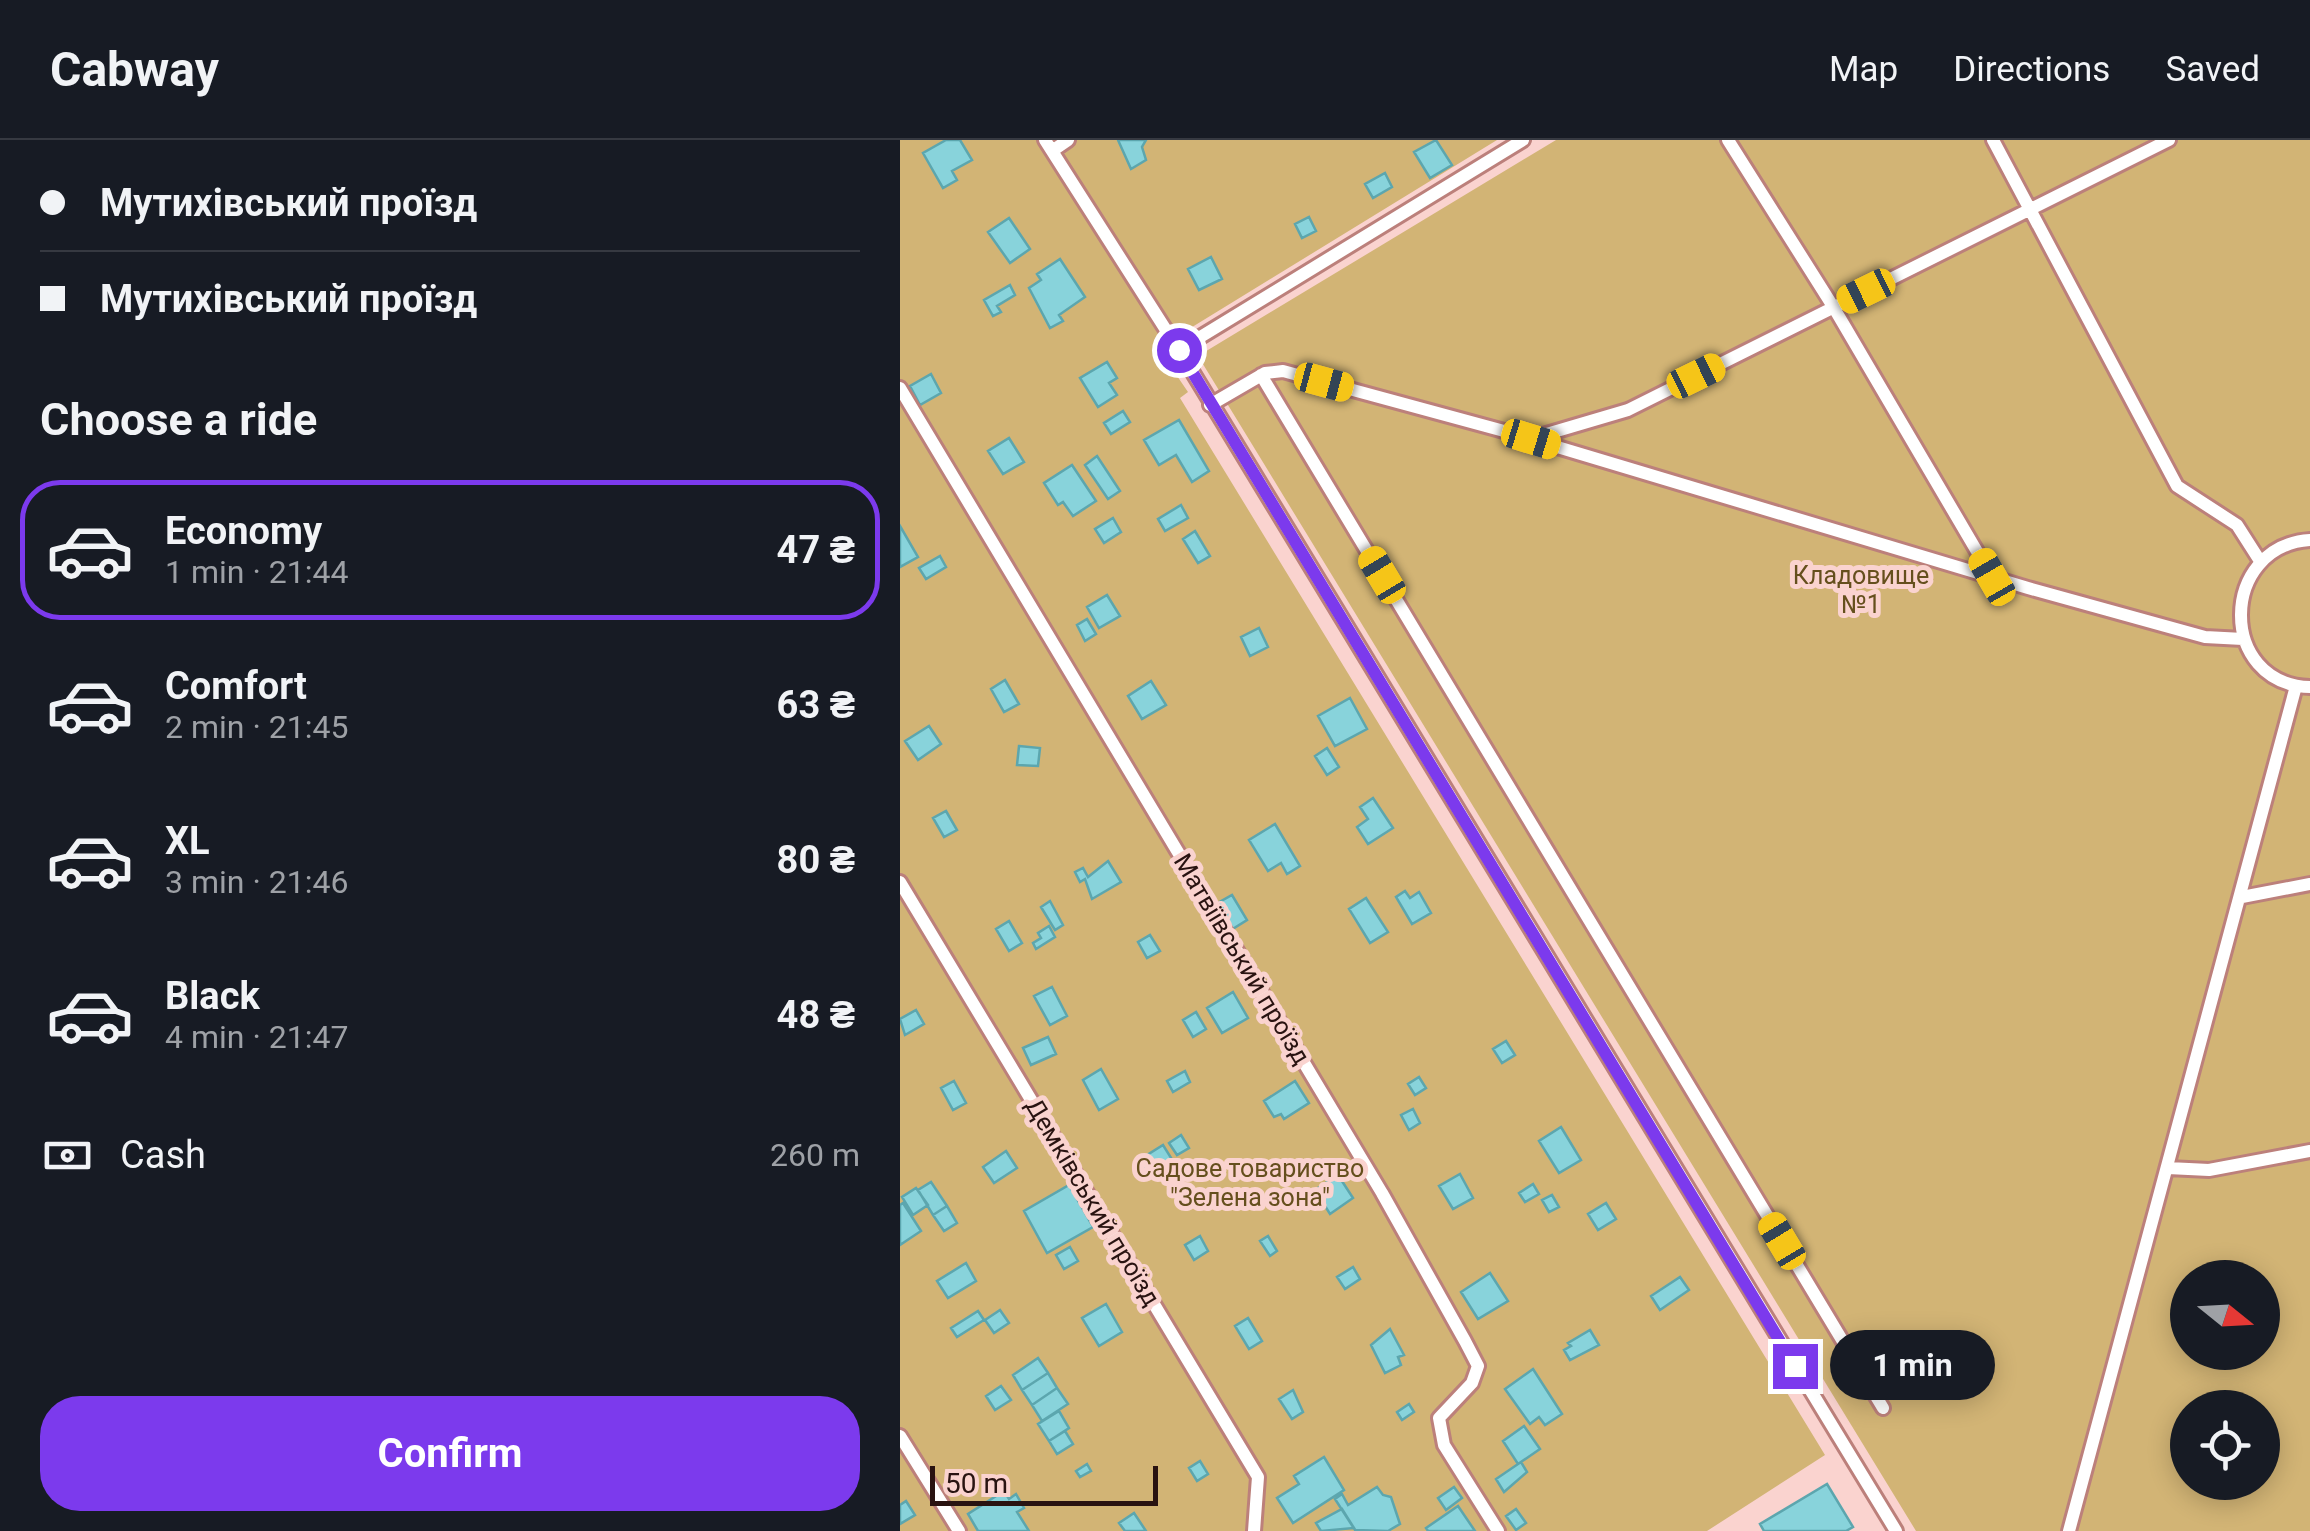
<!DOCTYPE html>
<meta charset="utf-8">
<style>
:root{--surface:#171b24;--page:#20242c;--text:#f1f3f6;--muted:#9ea1a6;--line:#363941;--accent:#7c3aed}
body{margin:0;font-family:Roboto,sans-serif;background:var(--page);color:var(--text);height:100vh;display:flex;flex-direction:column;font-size:38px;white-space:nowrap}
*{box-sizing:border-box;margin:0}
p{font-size:32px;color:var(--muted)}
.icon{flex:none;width:55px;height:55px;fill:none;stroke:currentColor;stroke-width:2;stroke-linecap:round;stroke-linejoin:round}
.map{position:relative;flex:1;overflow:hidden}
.side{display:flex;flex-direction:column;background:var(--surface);width:900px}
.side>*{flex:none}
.banner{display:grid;align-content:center;height:220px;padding:0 40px;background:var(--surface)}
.needle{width:65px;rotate:108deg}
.buttons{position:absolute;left:1270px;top:1120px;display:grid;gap:20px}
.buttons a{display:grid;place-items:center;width:110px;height:110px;border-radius:50%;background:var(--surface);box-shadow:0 5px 25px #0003;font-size:50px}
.scale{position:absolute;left:30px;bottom:25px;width:228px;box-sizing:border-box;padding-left:10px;border:5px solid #291311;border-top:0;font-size:28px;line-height:35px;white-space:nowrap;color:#291311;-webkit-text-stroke:8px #fad3cf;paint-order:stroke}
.end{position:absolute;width:45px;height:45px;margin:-22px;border:12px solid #7c3aed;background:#fff;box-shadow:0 0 0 5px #fff}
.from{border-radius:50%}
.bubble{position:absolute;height:70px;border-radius:35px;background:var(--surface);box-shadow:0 5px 25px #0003;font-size:32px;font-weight:700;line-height:70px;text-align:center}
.car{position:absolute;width:30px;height:60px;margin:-30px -15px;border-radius:12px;box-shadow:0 0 8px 2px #0007;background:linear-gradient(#f5c518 24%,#345 0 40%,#f5c518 0 76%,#345 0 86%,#f5c518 0)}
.banner b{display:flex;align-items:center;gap:35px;height:95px;font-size:38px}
.banner b+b{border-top:2px solid var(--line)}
.banner i{width:25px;height:25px;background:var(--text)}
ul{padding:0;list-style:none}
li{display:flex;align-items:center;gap:30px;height:140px;margin:0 20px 15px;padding:0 20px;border:5px solid transparent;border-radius:40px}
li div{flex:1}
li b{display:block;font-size:38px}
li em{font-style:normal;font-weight:700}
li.active{border-color:var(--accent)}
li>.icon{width:90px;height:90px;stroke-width:1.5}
h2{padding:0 40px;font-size:45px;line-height:120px}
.pay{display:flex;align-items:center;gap:25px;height:110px;padding:0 40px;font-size:38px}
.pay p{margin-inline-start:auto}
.action{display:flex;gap:20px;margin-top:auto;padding:20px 40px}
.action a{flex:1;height:115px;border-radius:40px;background:var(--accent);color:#fff;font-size:40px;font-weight:700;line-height:115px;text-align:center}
header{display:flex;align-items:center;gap:60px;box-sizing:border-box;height:140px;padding:0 50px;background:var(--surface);border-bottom:2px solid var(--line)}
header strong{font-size:48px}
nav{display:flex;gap:55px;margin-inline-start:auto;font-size:35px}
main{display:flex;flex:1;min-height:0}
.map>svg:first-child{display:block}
.green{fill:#d2b475;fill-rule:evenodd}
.building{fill:#88d3db;stroke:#5ca6ae;stroke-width:2.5}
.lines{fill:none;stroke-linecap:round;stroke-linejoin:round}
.lane-casing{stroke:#bc807b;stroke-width:18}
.lane{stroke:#fff;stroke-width:12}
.route{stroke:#7c3aed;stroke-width:12}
.labels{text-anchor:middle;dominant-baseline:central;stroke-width:10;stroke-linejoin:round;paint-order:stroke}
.park-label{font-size:25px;fill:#654f1d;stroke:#fad3cf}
.street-label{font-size:25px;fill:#291311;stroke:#fad3cf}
</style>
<header>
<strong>Cabway</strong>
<nav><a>Map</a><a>Directions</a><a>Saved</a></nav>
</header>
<main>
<section class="side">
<div class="banner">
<b><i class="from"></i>Мутихівський проїзд</b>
<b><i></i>Мутихівський проїзд</b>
</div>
<h2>Choose a ride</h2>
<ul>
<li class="active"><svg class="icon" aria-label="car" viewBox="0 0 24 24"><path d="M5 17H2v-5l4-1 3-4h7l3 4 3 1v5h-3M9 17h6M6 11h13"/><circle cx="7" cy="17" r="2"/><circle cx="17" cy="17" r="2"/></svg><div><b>Economy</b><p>1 min · 21:44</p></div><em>47 ₴</em></li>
<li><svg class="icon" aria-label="car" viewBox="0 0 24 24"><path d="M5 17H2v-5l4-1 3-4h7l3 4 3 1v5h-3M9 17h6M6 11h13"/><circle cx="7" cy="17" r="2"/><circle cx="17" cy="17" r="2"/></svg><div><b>Comfort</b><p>2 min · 21:45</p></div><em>63 ₴</em></li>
<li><svg class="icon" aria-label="car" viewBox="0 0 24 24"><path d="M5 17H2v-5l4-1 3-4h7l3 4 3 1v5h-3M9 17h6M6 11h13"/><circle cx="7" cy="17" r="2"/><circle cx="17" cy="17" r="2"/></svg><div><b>XL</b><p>3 min · 21:46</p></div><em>80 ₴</em></li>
<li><svg class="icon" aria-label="car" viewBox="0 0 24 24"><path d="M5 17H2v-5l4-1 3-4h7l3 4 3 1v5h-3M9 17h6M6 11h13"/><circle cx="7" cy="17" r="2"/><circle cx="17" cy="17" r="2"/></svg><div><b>Black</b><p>4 min · 21:47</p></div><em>48 ₴</em></li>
</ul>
<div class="pay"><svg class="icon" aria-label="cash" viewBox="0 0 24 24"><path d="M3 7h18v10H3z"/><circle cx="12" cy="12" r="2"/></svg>Cash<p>260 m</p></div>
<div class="action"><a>Confirm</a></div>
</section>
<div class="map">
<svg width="1410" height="1391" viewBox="0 0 1410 1391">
<rect width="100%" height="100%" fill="#fad3cf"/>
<!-- green -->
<path class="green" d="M0,0H597L258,208L288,252L280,258L925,1315L807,1391H0Z
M656,0H1410V1391H1016L298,216ZM1288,1138H1362V1212H1288ZM1288,1268H1362V1342H1288Z"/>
<!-- building -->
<path class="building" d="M46,0H60L72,20L52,31L57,40L43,48L23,13Z
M218,0H246L242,7L246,20L231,29Z
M536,0L552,25L530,38L514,12Z
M485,33L492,47L473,58L465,44Z
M409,77L416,91L402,98L395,84Z
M109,78L130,109L110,123L88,92Z
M311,117L322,139L299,150L288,129Z
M160,119L185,157L159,175L163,181L150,188L129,148L141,140L137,134Z
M110,145L115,155L97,166L101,172L93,176L84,160Z
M207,222L217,238L209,243L217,255L198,267L180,238Z
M31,234L41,253L20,265L10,246Z
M223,271L230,282L211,294L204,283Z
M279,280L309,331L292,342L276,315L259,325L244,300Z
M109,298L124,322L103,334L88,311Z
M197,316L220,351L208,359L185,325Z
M172,325L196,361L173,376L163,362L158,365L144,343Z
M281,365L288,378L265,391L258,379Z
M213,378L221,392L204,403L195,389Z
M0,386L18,417L0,427Z
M295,391L310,416L298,423L283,399Z
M40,416L46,427L26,439L19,428Z
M207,455L220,476L199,488L187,467Z
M187,479L196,494L185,501L177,485Z
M359,488L368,507L350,516L341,497Z
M105,540L119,564L104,572L91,549Z
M251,541L266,565L242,579L228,556Z
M450,558L467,589L435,606L418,576Z
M29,586L41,604L18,620L5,601Z
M119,606L140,608L138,626L117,625Z
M427,608L439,627L427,635L415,616Z
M473,658L493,688L468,704L457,687L468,679L460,667Z
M46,671L57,690L44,697L33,678Z
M375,684L400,726L387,734L381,723L368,731L349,700Z
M208,721L221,742L192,759L185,739L180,742L175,732L183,728L188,737Z
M505,751L510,758L519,752L531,773L512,784L496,757Z
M332,755L347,780L331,790L316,764Z
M466,758L488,792L470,803L449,769Z
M150,761L163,785L155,790L141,767Z
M109,781L122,803L109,811L96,789Z
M149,786L155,797L136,809L133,803L141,798L138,793Z
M250,795L260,811L247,818L238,802Z
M152,847L167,876L150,885L134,856Z
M333,852L348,878L322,893L307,868Z
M16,870L24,884L5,895L0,879Z
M296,872L306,889L293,897L283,880Z
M148,897L156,914L131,925L123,908Z
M606,901L615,915L602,923L593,909Z
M201,929L218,959L199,970L183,940Z
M285,931L290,942L273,952L267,941Z
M519,937L526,948L515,955L508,944Z
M54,941L66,963L53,970L41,948Z
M395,941L409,963L384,979L381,974L374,977L364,961Z
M513,969L520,983L509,990L501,975Z
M661,987L681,1020L659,1033L639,1001Z
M281,995L289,1008L277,1015L269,1003Z
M263,1005L273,1021L246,1038L236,1022Z
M106,1011L117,1028L94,1043L83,1027Z
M560,1034L573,1058L553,1069L539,1046Z
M438,1035L453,1058L430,1074L415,1050Z
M31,1042L47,1066L33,1075L18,1050Z
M633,1044L639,1054L625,1062L619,1053Z
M169,1045L193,1087L147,1113L124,1071Z
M16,1048L28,1065L13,1075L2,1057Z
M652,1055L659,1067L649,1072L642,1060Z
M3,1063L21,1091L0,1105V1065Z
M706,1063L716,1079L698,1090L688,1074Z
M47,1066L57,1083L44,1091L33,1075Z
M300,1096L308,1111L294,1120L285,1105Z
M368,1096L377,1111L370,1116L360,1101Z
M170,1107L178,1121L164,1129L156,1115Z
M66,1123L76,1141L48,1158L37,1141Z
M453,1127L460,1139L445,1149L437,1137Z
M590,1133L608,1161L578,1179L561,1152Z
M780,1137L789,1150L760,1170L751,1156Z
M206,1164L222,1192L199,1206L182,1178Z
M100,1170L109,1183L94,1193L85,1180Z
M78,1171L84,1180L57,1197L51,1188Z
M348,1178L362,1201L349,1209L335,1186Z
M490,1189L504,1215L498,1217L501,1225L485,1233L471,1205Z
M690,1190L699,1205L670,1220L664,1210L671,1206L668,1203Z
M138,1218L148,1233L122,1250L113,1235Z
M633,1229L662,1274L645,1285L639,1277L630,1284L605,1249Z
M148,1233L157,1248L132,1265L122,1250Z
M101,1246L111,1260L95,1270L86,1256Z
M157,1248L168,1264L142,1281L132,1265Z
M393,1250L403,1272L392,1279L379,1259Z
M509,1264L514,1272L502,1280L497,1272Z
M159,1271L169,1288L149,1301L138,1284Z
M624,1286L640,1309L618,1324L603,1301Z
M165,1291L173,1304L157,1314L149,1301Z
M424,1317L444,1350L393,1383L377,1358L399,1344L394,1336Z
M300,1321L308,1334L297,1341L289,1328Z
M621,1322L627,1332L604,1352L596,1339Z
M187,1324L191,1331L180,1337L176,1331Z
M927,1344L953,1387L946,1391H864L860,1384Z
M477,1347L483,1355L491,1357L500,1384L488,1391L455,1390L435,1359L442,1354L448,1365Z
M554,1347L562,1358L546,1370L538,1358Z
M104,1351L109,1359L116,1354L124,1368L117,1372L129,1391H78L68,1374Z
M6,1361L15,1375L0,1384V1365Z
M558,1366L575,1391H528L526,1388Z
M442,1369L454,1388L421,1391L416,1383Z
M616,1369L626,1383L616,1390L606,1376Z
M234,1373L246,1391H225L219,1383Z"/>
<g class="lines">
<!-- lane casing -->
<g class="lane-casing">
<path id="lane" d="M145,0L287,223L996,1391
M828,0L934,168L1092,437
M1093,0L1277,346L1337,385L1360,421
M152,11L168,0
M279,210L623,0
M361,235L983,1268
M0,248L482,1053L565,1201L578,1226L572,1243L539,1278L544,1305L598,1391
M310,265L365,233L383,231L604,291L1128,448L1305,497L1343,499
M633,298L728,270L1269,0
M1410,400C1319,406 1317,544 1410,547
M0,742L358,1337L354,1391
M1342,757L1410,744
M1268,1028L1309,1030L1410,1011
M0,1296L59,1391
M1169,1391L1396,546"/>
</g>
<!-- lane -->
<use href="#lane" class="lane"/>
</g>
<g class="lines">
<!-- route -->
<path class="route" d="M279,210L895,1226"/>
</g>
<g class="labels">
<!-- park labels -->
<g class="park-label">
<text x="961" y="435">Кладовище<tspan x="961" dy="29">№1</tspan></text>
<text x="350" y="1028">Садове товариство<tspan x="350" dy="29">"Зелена зона"</tspan></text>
</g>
<!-- street labels -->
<g class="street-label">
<text transform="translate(342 819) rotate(59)">Матвіївський проїзд</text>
<text transform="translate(193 1062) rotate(59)">Демківський проїзд</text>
</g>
</g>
</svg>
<div class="buttons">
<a><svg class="needle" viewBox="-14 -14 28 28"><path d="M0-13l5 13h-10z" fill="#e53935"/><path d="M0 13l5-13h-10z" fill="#9ea1a6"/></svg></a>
<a><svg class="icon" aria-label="locate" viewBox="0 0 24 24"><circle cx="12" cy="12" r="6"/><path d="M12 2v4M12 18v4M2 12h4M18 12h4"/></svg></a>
</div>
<div class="scale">50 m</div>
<i class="end from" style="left:279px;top:210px"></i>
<i class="end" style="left:895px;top:1226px"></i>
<div class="bubble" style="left:930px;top:1190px;width:165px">1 min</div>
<i class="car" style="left:966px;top:151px;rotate:244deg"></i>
<i class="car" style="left:796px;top:236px;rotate:64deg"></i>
<i class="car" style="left:424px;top:242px;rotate:105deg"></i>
<i class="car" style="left:631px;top:299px;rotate:107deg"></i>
<i class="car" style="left:482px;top:435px;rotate:329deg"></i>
<i class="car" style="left:1092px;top:437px;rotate:330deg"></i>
<i class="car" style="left:882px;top:1101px;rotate:329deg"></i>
</div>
</main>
